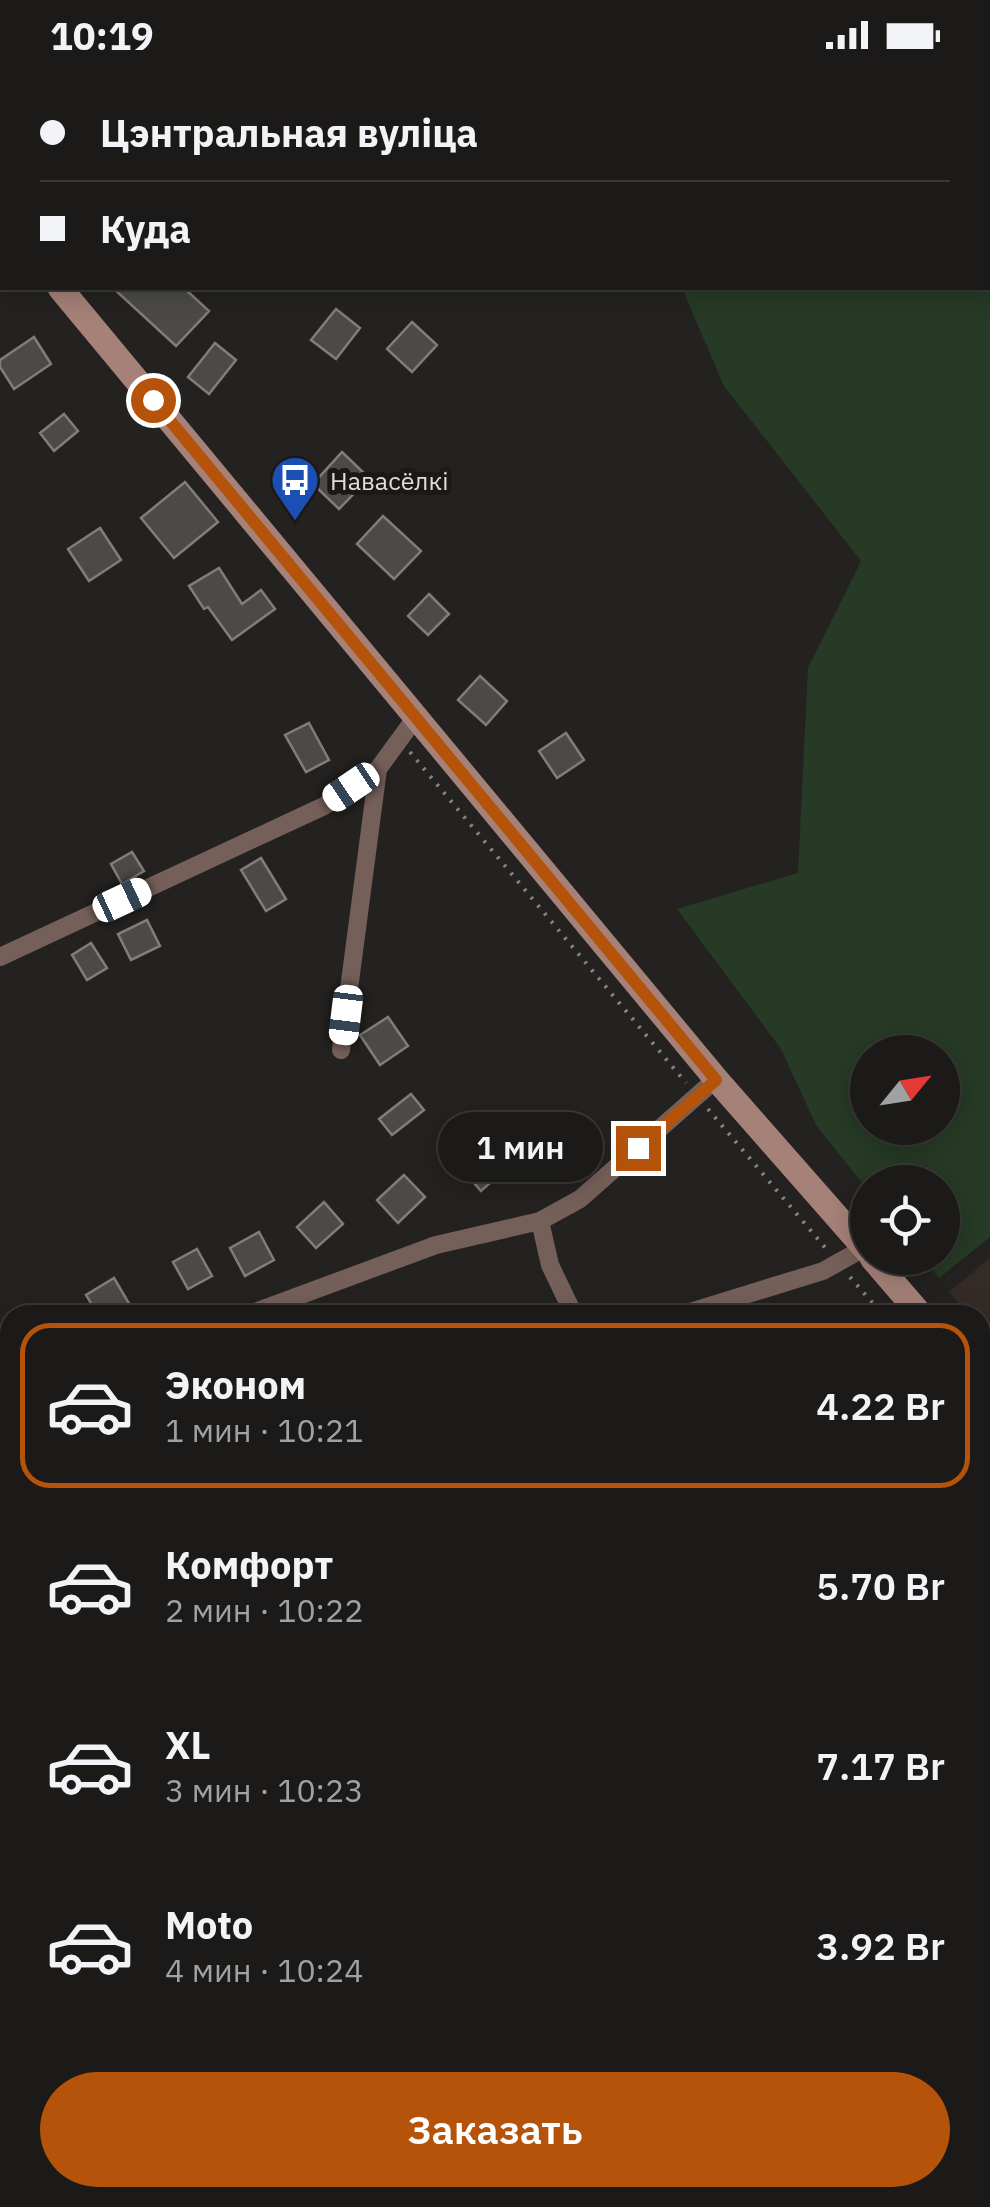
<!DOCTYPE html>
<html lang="ru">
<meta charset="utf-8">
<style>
:root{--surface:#1b1a18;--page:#242321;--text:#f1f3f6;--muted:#a0a1a2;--line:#393837;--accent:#b45309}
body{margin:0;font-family:"IBM Plex Sans",sans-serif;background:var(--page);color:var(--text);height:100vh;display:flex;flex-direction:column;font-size:38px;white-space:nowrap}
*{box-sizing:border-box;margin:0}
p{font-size:32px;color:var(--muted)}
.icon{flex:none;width:55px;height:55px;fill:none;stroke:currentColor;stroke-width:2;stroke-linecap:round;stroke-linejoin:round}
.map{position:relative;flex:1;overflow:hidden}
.details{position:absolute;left:0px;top:1235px;width:990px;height:902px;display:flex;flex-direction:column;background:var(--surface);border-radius:30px 30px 0 0;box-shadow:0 5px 25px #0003,0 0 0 2px var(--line)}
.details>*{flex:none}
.hud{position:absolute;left:0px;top:0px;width:990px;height:220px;box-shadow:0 5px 25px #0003,0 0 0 2px var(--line);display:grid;align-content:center;height:220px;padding:0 40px;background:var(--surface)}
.needle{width:65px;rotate:60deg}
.tools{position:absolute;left:850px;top:965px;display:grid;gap:20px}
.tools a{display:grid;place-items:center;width:110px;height:110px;border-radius:50%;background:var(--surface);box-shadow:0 5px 25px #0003,0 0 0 2px var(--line);font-size:50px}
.end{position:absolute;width:45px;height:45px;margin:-22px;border:12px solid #b45309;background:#fff;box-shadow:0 0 0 5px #fff}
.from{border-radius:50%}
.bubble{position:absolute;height:70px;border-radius:35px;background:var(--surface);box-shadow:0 5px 25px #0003,0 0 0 2px var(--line);font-size:32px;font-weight:600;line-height:70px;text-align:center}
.car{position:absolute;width:30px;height:60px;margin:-30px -15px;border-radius:12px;box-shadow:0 0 8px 2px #0007;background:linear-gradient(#fff 24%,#345 0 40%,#fff 0 76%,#345 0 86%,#fff 0)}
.hud b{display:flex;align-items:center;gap:35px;height:95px;font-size:38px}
.hud b+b{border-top:2px solid var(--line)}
.hud i{width:25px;height:25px;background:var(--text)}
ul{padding:18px 0 0;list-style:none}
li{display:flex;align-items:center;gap:30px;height:165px;margin:0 20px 15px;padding:0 20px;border:5px solid transparent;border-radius:30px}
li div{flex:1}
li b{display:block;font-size:38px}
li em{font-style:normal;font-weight:600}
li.active{border-color:var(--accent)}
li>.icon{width:90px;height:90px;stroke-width:1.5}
.primary-button{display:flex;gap:20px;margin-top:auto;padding:20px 40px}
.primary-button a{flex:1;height:115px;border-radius:60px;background:var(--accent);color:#fff;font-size:40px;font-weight:600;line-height:115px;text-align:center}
.status{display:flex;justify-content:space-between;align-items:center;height:70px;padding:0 50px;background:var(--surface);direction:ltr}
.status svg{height:28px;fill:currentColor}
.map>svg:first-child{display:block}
.built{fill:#342b27}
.green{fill:#263a25;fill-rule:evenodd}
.building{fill:#4c4a48;stroke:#807d7b;stroke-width:2.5}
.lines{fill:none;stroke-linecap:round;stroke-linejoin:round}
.path{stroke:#868482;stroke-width:4;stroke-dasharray:2.5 8;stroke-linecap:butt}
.lane{stroke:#755f59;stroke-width:9}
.street{stroke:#755f59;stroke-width:18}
.secondary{stroke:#a58178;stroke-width:25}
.route{stroke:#b45309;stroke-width:12}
.labels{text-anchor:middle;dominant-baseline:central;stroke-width:10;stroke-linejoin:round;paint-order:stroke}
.poi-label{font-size:25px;fill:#dfdddc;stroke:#1b1817;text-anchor:start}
</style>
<div class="status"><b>10:19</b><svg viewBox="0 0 49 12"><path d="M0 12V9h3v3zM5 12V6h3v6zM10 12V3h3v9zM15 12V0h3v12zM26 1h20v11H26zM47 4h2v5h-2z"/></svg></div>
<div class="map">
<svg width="990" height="2137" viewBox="0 0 990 2137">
<rect width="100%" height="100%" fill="#242220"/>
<!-- built -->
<path class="built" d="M990,1188V1269L980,1257V1245H969L949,1222Z"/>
<!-- green -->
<path class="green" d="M520,0H990V1167L939,1208L923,1188H942V1112H868L867,1119L816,1055L781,979L677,839L798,803L808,598L861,491L724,316L682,218H988V2ZM868,982H942V1058H868Z"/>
<!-- building -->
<path class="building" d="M113,218H184L209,241L176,276Z
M336,239L360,258L336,289L311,270Z
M412,252L437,275L412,302L387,279Z
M34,267L51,294L14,319L0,297V290Z
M215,273L236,290L209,324L188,307Z
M64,344L78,361L54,381L40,363Z
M342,382L369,408L339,439L313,414Z
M185,412L218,452L174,488L141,448Z
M383,446L421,481L394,509L357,474Z
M100,458L121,490L89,511L68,479Z
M219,498L242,534L261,520L275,539L232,570L208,537L204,539L189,516Z
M429,524L449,544L428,565L408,546Z
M480,606L507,631L486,655L458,630Z
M309,653L329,690L306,702L285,665Z
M566,663L584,690L557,708L539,681Z
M132,782L144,801L122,814L111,794Z
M261,788L286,829L266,841L241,800Z
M147,850L160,876L131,890L118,864Z
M91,873L107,898L87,910L72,885Z
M388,947L408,976L380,995L360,965Z
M411,1024L424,1040L392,1065L379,1049Z
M489,1073L509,1096L481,1121L461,1098Z
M404,1105L425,1127L398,1153L377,1130Z
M324,1132L343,1154L316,1178L297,1157Z
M259,1162L274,1190L245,1206L230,1178Z
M197,1179L212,1206L188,1219L173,1192Z
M114,1208L130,1235L113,1245H98L86,1225Z"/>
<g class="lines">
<!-- path -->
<path class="path" d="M410,682L686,1013
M708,1039L828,1181
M850,1207L883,1245
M980,1358L990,1370"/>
<!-- lane -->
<path class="lane" d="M51,2L53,0
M0,65L2,62"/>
<!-- street -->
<path class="street" d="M0,887L324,736L378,699L416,647
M341,980L378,699
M540,1151L550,1195L574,1245
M247,1245L436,1175L540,1151L580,1129L716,1009
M680,1245L823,1201L864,1178
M0,1494L10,1491
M980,1694L990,1705
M0,1837L10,1848
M980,1920L990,1912
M247,2128L255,2137
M600,2128L608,2137
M723,2137L734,2128"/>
<!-- secondary -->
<path class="secondary" d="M0,145L2,149
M60,218L716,1009L868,1182
M872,1188L921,1245
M980,1315L990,1326"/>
</g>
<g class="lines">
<!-- route -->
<path class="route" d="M153,330L716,1010L638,1078"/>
</g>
<!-- icons -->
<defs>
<g id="bus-pin" transform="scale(2.5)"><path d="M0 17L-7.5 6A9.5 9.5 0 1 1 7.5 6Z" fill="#1a4fb4" stroke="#1b1817"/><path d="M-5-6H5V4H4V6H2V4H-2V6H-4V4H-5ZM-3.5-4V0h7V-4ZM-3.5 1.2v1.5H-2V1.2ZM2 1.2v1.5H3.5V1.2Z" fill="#fff"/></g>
</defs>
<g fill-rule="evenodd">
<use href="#bus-pin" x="295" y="410"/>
</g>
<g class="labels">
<!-- poi labels -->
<g class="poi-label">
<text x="330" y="410">Навасёлкі</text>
</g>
</g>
</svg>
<div class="tools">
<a><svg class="needle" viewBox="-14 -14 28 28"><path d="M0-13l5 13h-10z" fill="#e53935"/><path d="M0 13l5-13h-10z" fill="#a0a1a2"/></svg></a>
<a><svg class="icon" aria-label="locate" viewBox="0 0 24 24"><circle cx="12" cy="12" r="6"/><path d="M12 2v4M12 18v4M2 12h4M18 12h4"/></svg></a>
</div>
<i class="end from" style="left:153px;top:330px"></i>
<i class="end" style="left:638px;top:1078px"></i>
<div class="bubble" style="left:438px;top:1042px;width:165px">1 мин</div>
<i class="car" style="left:351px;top:717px;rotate:236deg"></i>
<i class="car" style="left:122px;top:830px;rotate:65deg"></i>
<i class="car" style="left:346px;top:945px;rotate:187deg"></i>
<div class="hud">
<b><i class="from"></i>Цэнтральная вуліца</b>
<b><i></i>Куда</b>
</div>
<section class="details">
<ul>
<li class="active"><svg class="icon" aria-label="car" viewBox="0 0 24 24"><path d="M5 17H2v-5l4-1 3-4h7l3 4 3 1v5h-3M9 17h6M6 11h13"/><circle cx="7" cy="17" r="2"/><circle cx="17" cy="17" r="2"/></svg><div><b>Эконом</b><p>1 мин · 10:21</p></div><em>4.22 Br</em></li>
<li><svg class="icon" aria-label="car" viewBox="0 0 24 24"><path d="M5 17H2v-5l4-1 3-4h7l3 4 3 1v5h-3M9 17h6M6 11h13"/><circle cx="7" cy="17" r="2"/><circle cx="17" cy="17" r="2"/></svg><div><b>Комфорт</b><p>2 мин · 10:22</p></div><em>5.70 Br</em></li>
<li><svg class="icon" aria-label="car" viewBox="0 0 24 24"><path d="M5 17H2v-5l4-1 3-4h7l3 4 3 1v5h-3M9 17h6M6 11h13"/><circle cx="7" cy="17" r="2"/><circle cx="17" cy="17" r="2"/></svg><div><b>XL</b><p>3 мин · 10:23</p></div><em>7.17 Br</em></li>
<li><svg class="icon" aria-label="car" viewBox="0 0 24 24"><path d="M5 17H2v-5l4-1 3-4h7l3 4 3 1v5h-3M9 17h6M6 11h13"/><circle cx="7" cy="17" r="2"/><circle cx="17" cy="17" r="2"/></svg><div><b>Moto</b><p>4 мин · 10:24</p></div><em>3.92 Br</em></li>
</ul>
<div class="primary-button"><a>Заказать</a></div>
</section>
</div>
